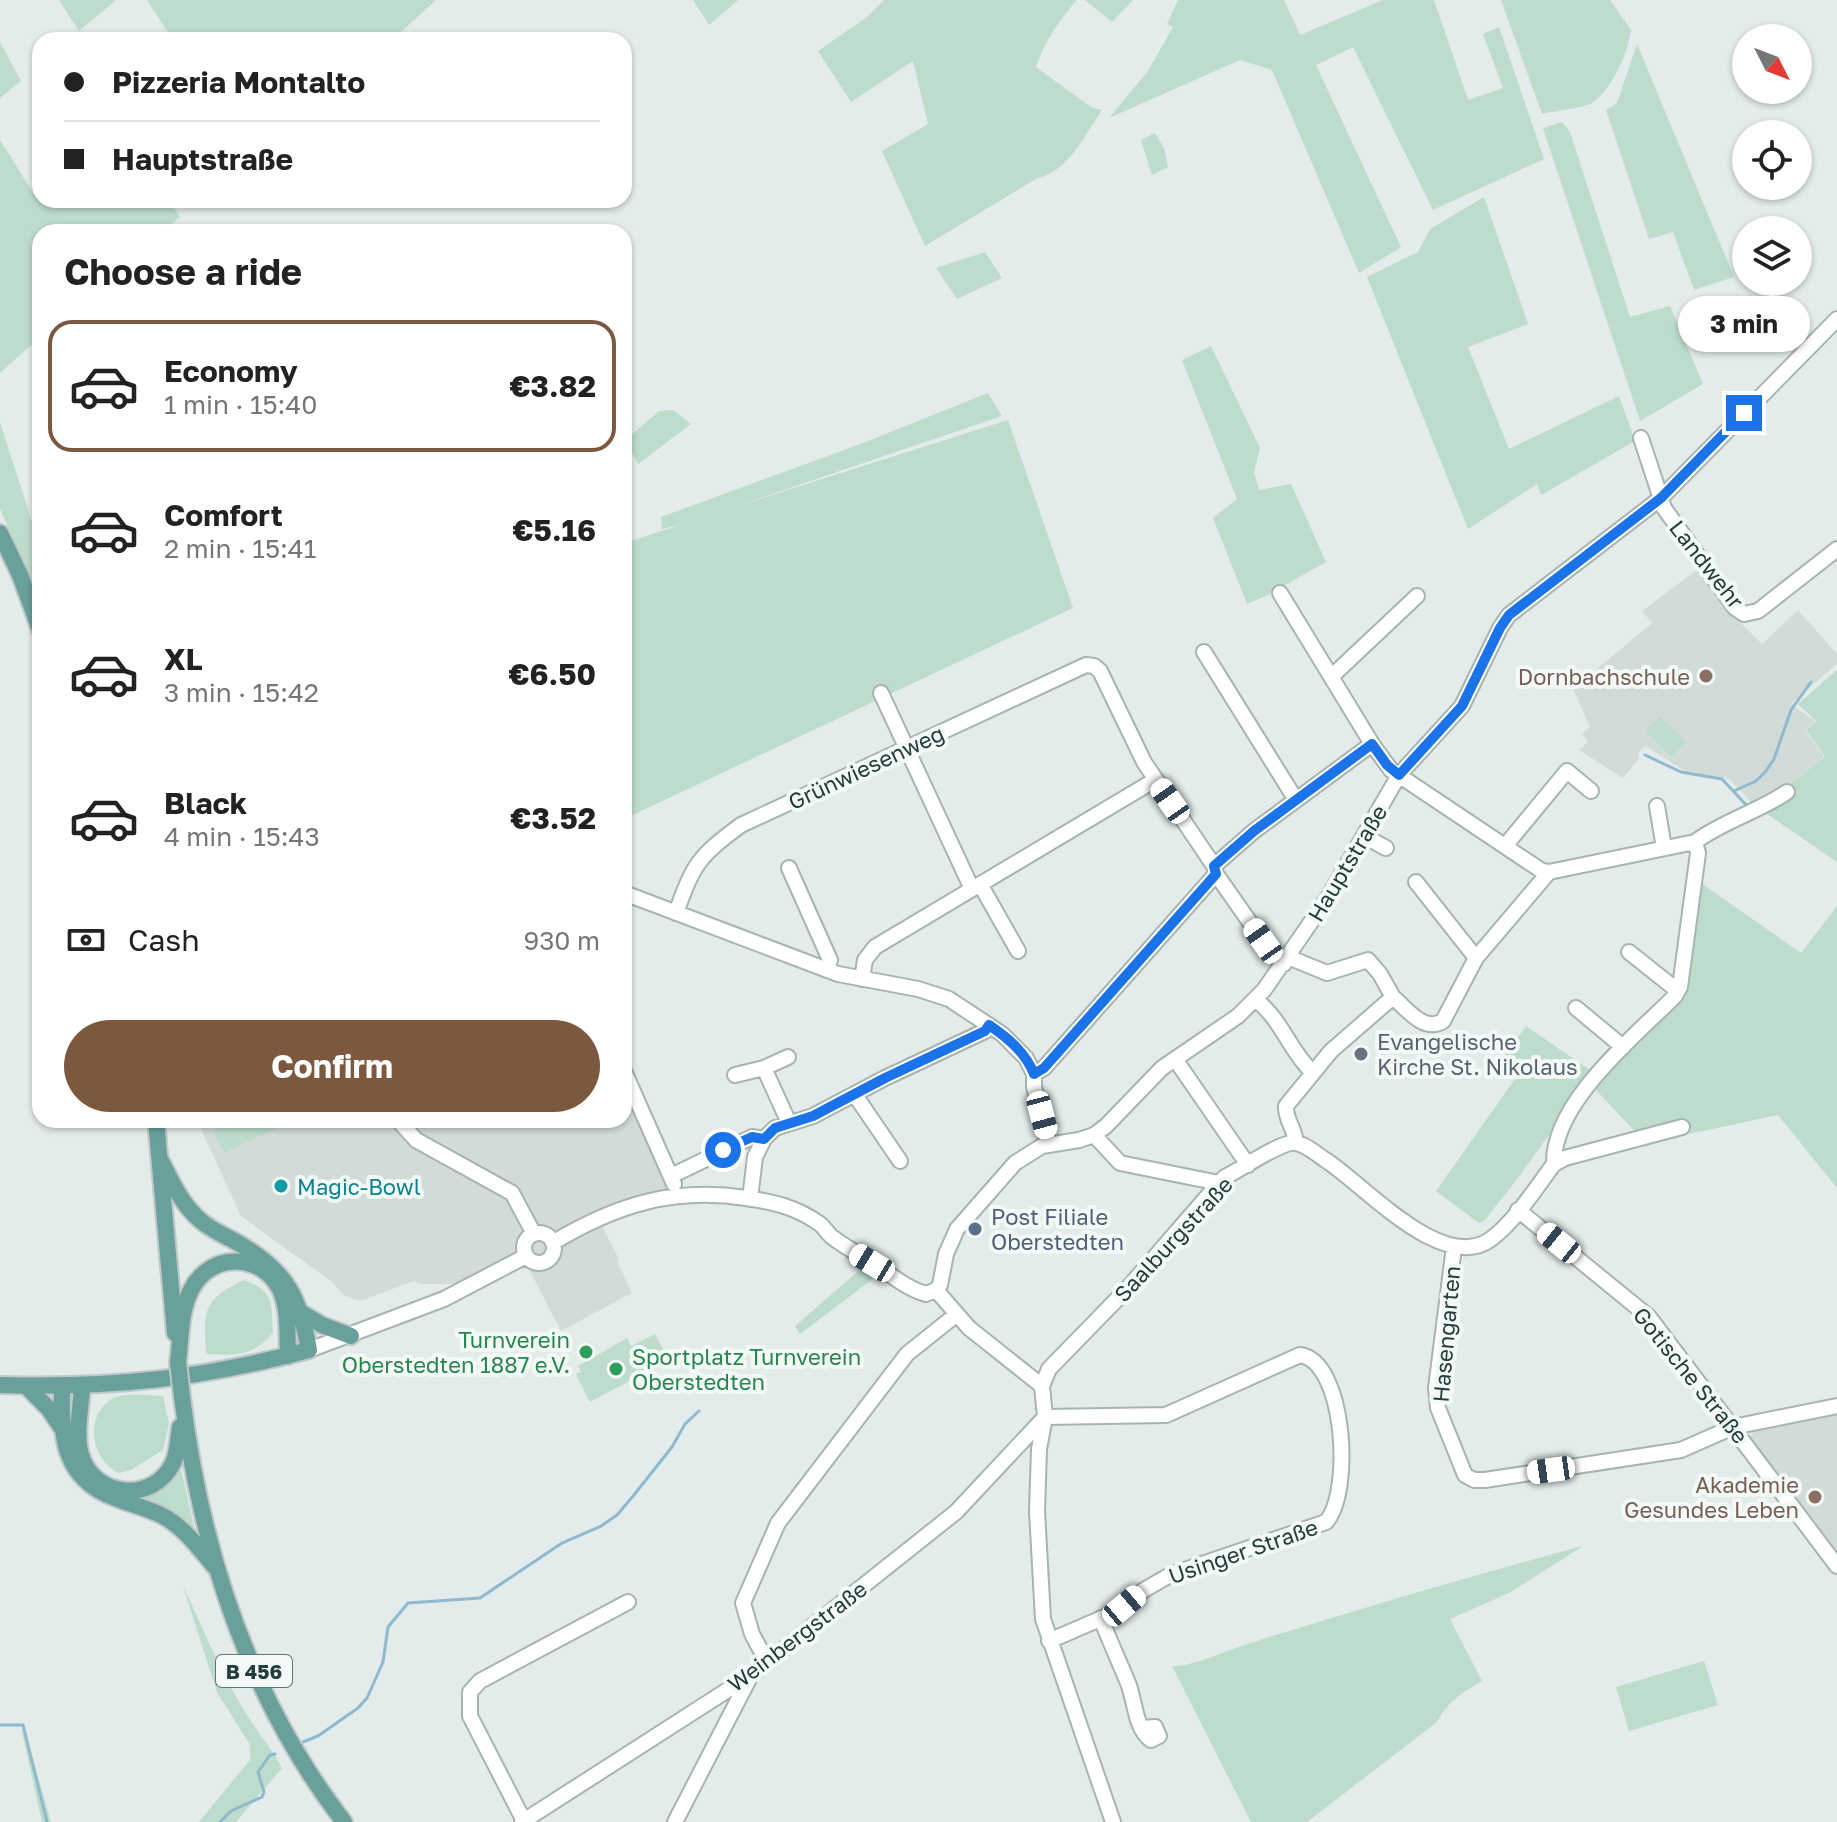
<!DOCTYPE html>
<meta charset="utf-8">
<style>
:root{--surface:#fff;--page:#f6f6f6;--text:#222;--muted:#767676;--line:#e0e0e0;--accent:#7c583f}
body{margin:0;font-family:"Golos Text",sans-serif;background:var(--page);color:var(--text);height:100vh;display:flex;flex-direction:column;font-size:30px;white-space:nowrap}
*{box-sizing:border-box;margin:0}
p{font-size:26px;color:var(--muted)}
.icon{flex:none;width:44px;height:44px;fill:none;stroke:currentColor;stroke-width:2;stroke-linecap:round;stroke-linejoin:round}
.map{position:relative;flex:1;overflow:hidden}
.sheet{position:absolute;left:32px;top:224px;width:600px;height:904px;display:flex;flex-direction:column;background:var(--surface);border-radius:24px;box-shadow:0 2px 6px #0004}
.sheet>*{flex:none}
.guide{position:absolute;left:32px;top:32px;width:600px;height:176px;border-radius:24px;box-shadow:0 2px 6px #0004;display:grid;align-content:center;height:176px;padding:0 32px;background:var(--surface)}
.needle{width:52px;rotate:132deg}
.fabs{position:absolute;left:1732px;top:24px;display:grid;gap:16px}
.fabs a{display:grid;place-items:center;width:80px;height:80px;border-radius:50%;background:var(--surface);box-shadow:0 2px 6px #0004;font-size:40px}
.end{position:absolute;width:36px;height:36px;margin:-18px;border:10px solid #1a73e8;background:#fff;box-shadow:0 0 0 4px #fff}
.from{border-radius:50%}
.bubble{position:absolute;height:56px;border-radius:28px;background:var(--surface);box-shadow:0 2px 6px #0004;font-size:26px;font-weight:700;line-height:56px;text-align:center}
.car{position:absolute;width:24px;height:48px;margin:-24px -12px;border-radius:10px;box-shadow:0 0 6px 2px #0007;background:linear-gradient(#fff 24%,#345 0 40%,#fff 0 76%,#345 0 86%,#fff 0)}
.guide b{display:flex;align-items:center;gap:28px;height:76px;font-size:30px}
.guide b+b{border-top:2px solid var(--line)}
.guide i{width:20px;height:20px;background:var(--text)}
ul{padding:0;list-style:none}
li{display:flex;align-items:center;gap:24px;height:132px;margin:0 16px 12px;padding:0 16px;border:4px solid transparent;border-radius:24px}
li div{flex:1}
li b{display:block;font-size:30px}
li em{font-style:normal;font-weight:700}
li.current{border-color:var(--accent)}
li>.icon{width:72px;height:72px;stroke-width:1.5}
h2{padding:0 32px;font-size:36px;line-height:96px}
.pay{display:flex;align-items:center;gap:20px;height:88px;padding:0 32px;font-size:30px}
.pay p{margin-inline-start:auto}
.cta{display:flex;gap:16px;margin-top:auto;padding:16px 32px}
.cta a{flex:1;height:92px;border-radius:48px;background:var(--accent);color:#fff;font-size:32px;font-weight:700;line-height:92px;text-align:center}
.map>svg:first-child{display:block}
.built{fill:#d1dcd9}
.green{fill:#bddccb}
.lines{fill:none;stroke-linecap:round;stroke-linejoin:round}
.stream{stroke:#8eb9cf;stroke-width:3}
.minor-casing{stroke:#a6b4b2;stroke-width:18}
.major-casing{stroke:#c1c9c8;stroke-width:20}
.minor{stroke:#fff;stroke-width:14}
.major{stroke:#6aa09b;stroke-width:16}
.major-bridge-casing{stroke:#c1c9c8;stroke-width:20;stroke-linecap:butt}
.major-bridge{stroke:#6aa09b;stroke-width:16}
.route{stroke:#1a73e8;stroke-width:10}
.education-dot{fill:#8d6e63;stroke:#f3f9f7;stroke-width:3}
.worship-dot{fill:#6b7280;stroke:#f3f9f7;stroke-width:3}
.culture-dot{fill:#0f9aa8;stroke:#f3f9f7;stroke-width:3}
.service-dot{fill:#5c6f8a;stroke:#f3f9f7;stroke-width:3}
.leisure-dot{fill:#2e9e5b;stroke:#f3f9f7;stroke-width:3}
.labels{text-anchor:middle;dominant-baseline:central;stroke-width:8;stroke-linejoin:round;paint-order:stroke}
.shield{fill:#f3f9f7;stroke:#617573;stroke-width:2}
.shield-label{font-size:20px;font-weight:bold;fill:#233d3a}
.street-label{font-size:22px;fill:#233d3a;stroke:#f3f9f7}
.education-label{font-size:22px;fill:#785e54;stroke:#f3f9f7;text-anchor:end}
.worship-label{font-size:22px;fill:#5b616d;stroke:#f3f9f7;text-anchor:start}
.culture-label{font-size:22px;fill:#0d838f;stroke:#f3f9f7;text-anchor:start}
.service-label{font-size:22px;fill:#4e5e75;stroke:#f3f9f7;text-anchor:start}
.leisure-label{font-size:22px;fill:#27864d;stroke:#f3f9f7;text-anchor:end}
</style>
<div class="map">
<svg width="1837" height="1822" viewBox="0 0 1837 1822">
<rect width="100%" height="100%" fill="#e3ecea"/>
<!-- built -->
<path class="built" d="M1699,568L1732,614L1762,644L1798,610L1837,654V664L1791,704L1815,721L1805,730L1824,757L1785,789L1754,805L1729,779L1685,771L1645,746L1639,752L1638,760L1623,778L1579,750L1588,742L1582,734L1590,727L1573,689L1652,623L1642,611Z
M624,1071L678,1195L598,1218L619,1259L618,1264L632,1293L561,1331L520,1252L457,1284H420L414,1281L360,1301L343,1295L332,1282L241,1216L201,1129L199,1120H624Z
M1837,1413V1556L1750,1438L1753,1431Z"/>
<!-- green -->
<path class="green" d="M59,0H116L79,31Z
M147,0H436L392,40H173Z
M693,0H738L709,25Z
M884,0H1077C1059,21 1045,40 1036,67L1091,107L1102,110C1084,136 1069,171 1036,179L925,246L882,151L928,124L913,61L851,102L818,51L867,17Z
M1085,0H1133L1112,22Z
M1178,0H1284L1300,35L1383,0H1434L1468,100L1503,88L1483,34L1499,27L1544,159L1433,210L1353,47L1316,65L1401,247L1359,273L1272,70L1240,60L1109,118L1148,71L1173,27L1167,24Z
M1501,0H1610L1631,30C1628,53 1612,90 1592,103C1584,108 1553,111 1542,114Z
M0,42L21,81L0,98Z
M1637,44L1734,277L1694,290L1673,232L1649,239L1606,110L1617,103Z
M1562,122L1570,132L1630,317L1670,306L1703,384L1640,421L1543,128Z
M1155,133L1164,148L1168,167L1152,175L1141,140Z
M0,140L35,196L40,194V200H169L180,217L162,232H40V337L0,373Z
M1484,197L1528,324L1468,347L1509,449L1619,396L1635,441L1541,495L1537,484L1468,529L1367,277L1418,252L1430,229Z
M985,252L1002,278L957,299L936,268Z
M1211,346L1260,448L1254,472L1259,490L1291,484L1326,562L1268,595L1247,604L1213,518L1237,499L1182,360Z
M988,393L1002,416L740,505L1008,420L1073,608L624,819V528L631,541L680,525L662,529L661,517L863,443Z
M673,410L691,424L638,464L625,440L659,411Z
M0,422L40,547V597L0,509Z
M1837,670V862L1754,805L1772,798L1825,757L1806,730L1816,721L1798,704Z
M1660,717L1686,742L1671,757L1645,731Z
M1688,874L1801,953L1837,906V1188L1778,1115L1646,1143L1595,1089L1621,1038L1667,992L1672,980Z
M1526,1026L1594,1073L1515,1182L1484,1221L1479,1223L1436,1191L1520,1072L1503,1058Z
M234,1120H294L224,1153L213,1130Z
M862,1268L874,1278L800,1334L795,1326Z
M243,1280C275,1290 271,1302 273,1333C254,1356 235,1356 206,1354C204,1310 202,1301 243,1280Z
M655,1334L669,1360L590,1402L576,1374L581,1372L578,1366L627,1338L631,1346Z
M163,1396L169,1423L163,1450L131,1470L119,1473C92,1461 83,1416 112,1399C124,1392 149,1396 163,1396Z
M179,1461L199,1548L129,1502C155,1497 167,1484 179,1461Z
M1583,1546L1509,1593L1450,1619L1482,1681C1462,1693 1448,1701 1437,1722L1307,1822H1251L1172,1666C1184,1669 1232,1649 1247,1644C1359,1609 1471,1576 1583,1546Z
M183,1586C204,1630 223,1679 251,1721C261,1737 273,1750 282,1768L236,1822H199L250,1760V1745L217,1692Z
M1704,1661L1718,1705L1629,1731L1616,1687Z
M23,1725L51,1822H42L22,1732Z"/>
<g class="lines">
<!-- stream -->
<path class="stream" d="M1645,755L1681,772L1722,779L1748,807
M1734,791L1756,781L1766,771L1774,759L1791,710L1811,682
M0,1725H23L47,1822
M303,1742L318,1736L358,1708L367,1698L383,1662L388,1627L408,1603L480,1598L562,1543L601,1526L617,1515L634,1495L672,1447L685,1424L699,1411
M220,1822L231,1811L262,1797L264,1792L258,1772L270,1755L275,1754"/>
<!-- minor casing -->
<g class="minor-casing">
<path id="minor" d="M1641,438L1664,508L1735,608L1744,614L1758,611L1837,549
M1280,593L1372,744L1391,770L1542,871L1549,872L1476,958L1443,1021C1424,1033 1407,1009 1393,997L1331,1051L1286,1106C1285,1119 1295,1129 1296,1143
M1204,652L1296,800
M1331,677L1417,596
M881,693L972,889
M1657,806L1664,848
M1364,836L1386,848
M1505,846L1567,771L1591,791
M1214,866L1254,831L1372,744
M789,868L830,960L827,970
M1549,872L1695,842
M1416,882L1476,958
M980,884L1018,951
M624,893L838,974L918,989L949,999L1002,1034L1026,1058L1034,1074V1087L1049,1144
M676,913C694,863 698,857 741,825L1086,665L1094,666L1100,671L1144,762L1214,866L1216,874L1263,941L1284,964
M1629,952L1678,991
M1288,957L1327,973L1368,960L1380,974L1393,997
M862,979L865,960L875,947L1155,780
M1255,999C1283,1021 1289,1050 1312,1072
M1576,1008L1623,1047
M788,1057L764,1068L789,1123
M1175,1059L1248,1165
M624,1071L674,1184
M1034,1074L1044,1068L1216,874
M735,1075L764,1068
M855,1095L900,1161
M398,1120L416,1140L512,1193L534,1234
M1094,1135L1120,1163L1219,1183
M1554,1164C1552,1103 1635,1036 1675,996L1680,987L1698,853L1695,842C1723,821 1758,812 1787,792
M671,1176L752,1137L764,1139L775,1128L813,1116L885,1078L985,1031L989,1025
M750,1199L755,1157L764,1139
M1518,1210L1649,1317L1837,1566
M524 1248a15 15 0 1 1 30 0a15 15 0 1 1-30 0Z
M554,1242C616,1205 673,1187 746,1198C774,1202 796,1207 820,1224C825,1228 827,1233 832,1237C845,1247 860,1255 873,1263C890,1274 907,1289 926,1294L936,1290
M1454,1247L1436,1388L1438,1408L1465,1475L1474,1480H1485L1681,1450L1733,1427L1837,1406
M936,1290L940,1285L946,1254L957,1229L1015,1163L1042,1146L1079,1140L1094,1135L1106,1126L1162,1068L1238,1016L1264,990L1329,896L1399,775L1462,706L1500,628L1509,615L1661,498L1837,319
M936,1290L969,1328L1042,1386L1045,1417L1039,1449L1037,1511L1043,1619L1113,1822
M309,1350L444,1299L526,1256
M1042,1386L1049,1369L1127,1289L1219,1183L1225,1177C1243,1168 1274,1146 1291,1143C1302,1141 1315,1153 1324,1159C1363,1183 1442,1275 1491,1239C1516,1220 1535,1189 1554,1164L1565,1158L1682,1127
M1045,1417L1166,1415L1300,1355C1345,1361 1353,1492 1326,1522L1170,1575L1144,1590L1116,1612L1049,1641
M1101,1618C1109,1640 1119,1661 1128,1683C1135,1700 1135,1729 1151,1740L1159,1736L1155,1727L1143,1728
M767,1662L752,1634L743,1603L778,1523L907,1354L957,1314
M524,1821L470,1716V1692L480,1681L628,1602
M522,1822L751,1675L956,1512L1045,1417
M675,1822L750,1677"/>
</g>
<!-- major casing -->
<g class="major-casing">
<path id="major" d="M0,533L20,575L40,630
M156,1120L175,1333
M302,1313L322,1325L351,1336
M178,1362C181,1339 180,1311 191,1290C211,1250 266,1253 282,1294C289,1313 287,1336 288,1356
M0,1385C112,1388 200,1379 309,1350C300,1300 288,1273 243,1246C229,1237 214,1232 201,1221C181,1204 172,1182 160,1159
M26,1386L49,1409L61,1427
M62,1387C61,1436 62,1478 115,1498C130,1504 147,1508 161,1515C183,1526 199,1548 214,1566
M82,1387C81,1408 75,1434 81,1455C94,1498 153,1504 173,1463C178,1452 178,1439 180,1427
M182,1397C201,1550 249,1699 344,1822"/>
</g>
<!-- minor -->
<use href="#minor" class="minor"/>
<!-- major -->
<use href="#major" class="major"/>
<!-- major-bridge casing -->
<g class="major-bridge-casing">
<path id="major-bridge" d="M178,1362L182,1397"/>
</g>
<!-- major-bridge -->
<use href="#major-bridge" class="major-bridge"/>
</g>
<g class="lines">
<!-- route -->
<path class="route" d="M723,1150L752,1137L764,1139L775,1128L813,1116L885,1078L985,1031L989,1025C1008,1038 1025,1052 1034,1074L1044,1068L1216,874L1214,866L1254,831L1372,744L1387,765L1399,775L1462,706L1500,628L1509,615L1661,498L1744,413"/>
</g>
<!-- markers -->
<g class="education-dot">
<circle cx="1706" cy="676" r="8"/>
<circle cx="1815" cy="1497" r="8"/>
</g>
<circle class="worship-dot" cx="1361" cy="1054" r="8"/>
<circle class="culture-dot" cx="281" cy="1186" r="8"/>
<circle class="service-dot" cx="975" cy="1229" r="8"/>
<g class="leisure-dot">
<circle cx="586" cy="1352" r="8"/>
<circle cx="616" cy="1369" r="8"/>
</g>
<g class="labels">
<!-- shield labels -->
<rect class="shield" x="216" y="1655" width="76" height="32" rx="6"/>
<g class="shield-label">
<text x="254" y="1671">B 456</text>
</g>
<!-- street labels -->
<g class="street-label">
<text transform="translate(1707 564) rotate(52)">Landwehr</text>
<text transform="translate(866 767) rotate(-25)">Grünwiesenweg</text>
<text transform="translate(1347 863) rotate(-59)">Hauptstraße</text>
<text transform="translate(1173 1239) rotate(-47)">Saalburgstraße</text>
<text transform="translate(1446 1334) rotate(-85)">Hasengarten</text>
<text transform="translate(1691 1375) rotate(51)">Gotische Straße</text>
<text transform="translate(1243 1551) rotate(-19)">Usinger Straße</text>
<text transform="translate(797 1636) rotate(-37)">Weinbergstraße</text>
</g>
<!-- education labels -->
<g class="education-label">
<text x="1690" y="676">Dornbachschule</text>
<text x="1799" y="1484">Akademie<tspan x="1799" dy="25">Gesundes Leben</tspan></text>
</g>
<!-- worship labels -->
<g class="worship-label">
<text x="1377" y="1041">Evangelische<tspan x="1377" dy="25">Kirche St. Nikolaus</tspan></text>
</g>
<!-- culture labels -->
<g class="culture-label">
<text x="297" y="1186">Magic-Bowl</text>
</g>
<!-- service labels -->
<g class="service-label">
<text x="991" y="1216">Post Filiale<tspan x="991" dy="25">Oberstedten</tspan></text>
</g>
<!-- leisure labels -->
<g class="leisure-label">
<text x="570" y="1339">Turnverein<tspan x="570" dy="25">Oberstedten 1887 e.V.</tspan></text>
<text x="632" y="1356" text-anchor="start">Sportplatz Turnverein<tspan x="632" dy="25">Oberstedten</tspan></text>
</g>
</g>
</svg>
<div class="fabs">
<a><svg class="needle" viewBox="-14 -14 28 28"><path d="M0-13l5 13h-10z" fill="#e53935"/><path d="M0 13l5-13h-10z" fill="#767676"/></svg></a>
<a><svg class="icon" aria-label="locate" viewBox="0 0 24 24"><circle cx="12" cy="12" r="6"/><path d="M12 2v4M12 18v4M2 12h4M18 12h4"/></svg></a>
<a><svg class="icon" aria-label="layers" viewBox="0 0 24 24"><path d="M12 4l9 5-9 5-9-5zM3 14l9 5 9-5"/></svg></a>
</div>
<i class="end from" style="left:723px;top:1150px"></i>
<i class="end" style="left:1744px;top:413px"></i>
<div class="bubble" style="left:1678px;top:296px;width:132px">3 min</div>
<i class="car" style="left:1170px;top:801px;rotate:325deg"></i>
<i class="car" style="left:1263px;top:941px;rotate:325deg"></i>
<i class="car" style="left:1042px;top:1115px;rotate:165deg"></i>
<i class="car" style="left:1559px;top:1243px;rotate:309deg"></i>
<i class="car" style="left:872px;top:1263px;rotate:301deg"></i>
<i class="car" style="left:1551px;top:1470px;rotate:262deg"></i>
<i class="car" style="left:1124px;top:1606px;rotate:50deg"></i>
<div class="guide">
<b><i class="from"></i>Pizzeria Montalto</b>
<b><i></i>Hauptstraße</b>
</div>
<section class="sheet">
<h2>Choose a ride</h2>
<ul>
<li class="current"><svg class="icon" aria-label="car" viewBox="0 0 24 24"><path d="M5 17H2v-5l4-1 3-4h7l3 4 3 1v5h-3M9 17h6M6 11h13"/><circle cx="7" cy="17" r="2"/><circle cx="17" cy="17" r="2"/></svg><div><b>Economy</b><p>1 min · 15:40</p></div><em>€3.82</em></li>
<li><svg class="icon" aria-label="car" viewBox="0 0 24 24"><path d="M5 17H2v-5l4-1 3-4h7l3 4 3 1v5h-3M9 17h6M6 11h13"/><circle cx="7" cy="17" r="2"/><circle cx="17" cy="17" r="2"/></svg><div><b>Comfort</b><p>2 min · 15:41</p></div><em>€5.16</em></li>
<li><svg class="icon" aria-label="car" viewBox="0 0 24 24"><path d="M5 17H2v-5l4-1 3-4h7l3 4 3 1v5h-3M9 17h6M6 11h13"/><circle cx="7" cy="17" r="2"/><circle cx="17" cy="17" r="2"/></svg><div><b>XL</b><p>3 min · 15:42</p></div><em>€6.50</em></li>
<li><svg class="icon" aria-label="car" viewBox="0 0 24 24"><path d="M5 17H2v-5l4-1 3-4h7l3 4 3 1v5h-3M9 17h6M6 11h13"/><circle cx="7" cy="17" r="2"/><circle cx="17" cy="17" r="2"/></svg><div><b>Black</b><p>4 min · 15:43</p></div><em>€3.52</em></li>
</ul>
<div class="pay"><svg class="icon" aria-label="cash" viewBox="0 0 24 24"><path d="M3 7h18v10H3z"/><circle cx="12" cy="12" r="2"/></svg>Cash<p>930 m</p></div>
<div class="cta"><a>Confirm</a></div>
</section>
</div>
